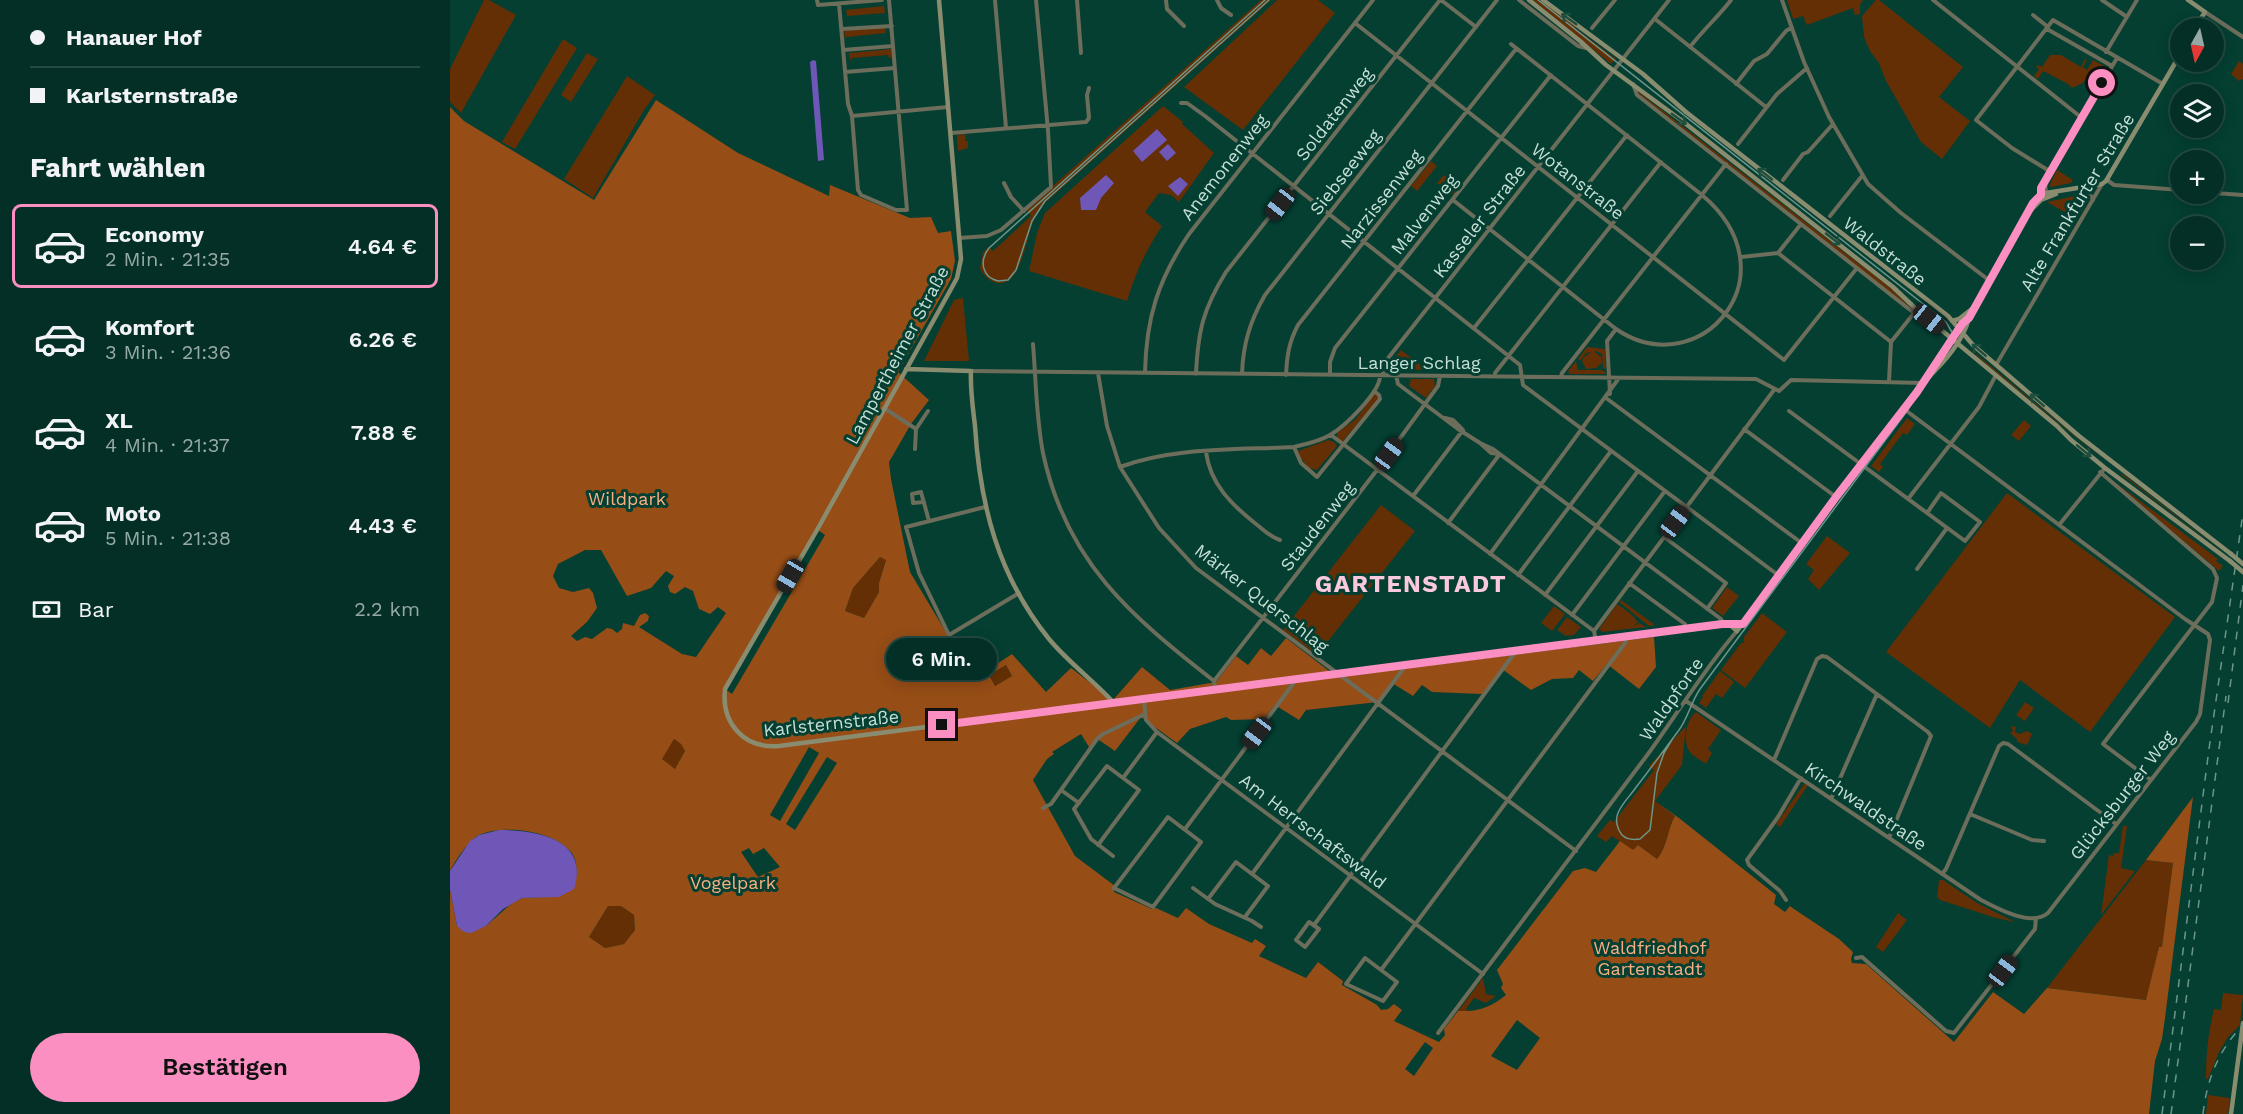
<!DOCTYPE html>
<html lang="de">
<meta charset="utf-8">
<style>
:root{--surface:#032f26;--page:#113b32;--text:#f1f3f6;--muted:#97a9a7;--line:#244a43;--accent:#fc8fc1}
body{margin:0;font-family:"Work Sans",sans-serif;background:var(--page);color:var(--text);height:100vh;display:flex;flex-direction:column;font-size:22px;white-space:nowrap}
*{box-sizing:border-box;margin:0}
p{font-size:20px;color:var(--muted)}
.icon{flex:none;width:33px;height:33px;fill:none;stroke:currentColor;stroke-width:2;stroke-linecap:round;stroke-linejoin:round}
.map{position:relative;flex:1;overflow:hidden}
.drawer{display:flex;flex-direction:column;background:var(--surface);width:450px}
.drawer>*{flex:none}
.banner{display:grid;align-content:center;height:132px;padding:0 30px;background:var(--surface)}
.needle{width:39px;rotate:188deg}
.buttons{position:absolute;left:1720px;top:18px;display:grid;gap:12px}
.buttons a{display:grid;place-items:center;width:54px;height:54px;border-radius:50%;background:var(--surface);box-shadow:0 3px 15px #0003,0 0 0 2px var(--line);font-size:30px}
.end{position:absolute;width:27px;height:27px;margin:-14px;border:8px solid #fc8fc1;background:#111;box-shadow:0 0 0 3px #111}
.from{border-radius:50%}
.bubble{position:absolute;height:42px;border-radius:21px;background:var(--surface);box-shadow:0 3px 15px #0003,0 0 0 2px var(--line);font-size:20px;font-weight:600;line-height:42px;text-align:center}
.car{position:absolute;width:18px;height:36px;margin:-18px -9px;border-radius:8px;box-shadow:0 0 4px 2px #0007;background:linear-gradient(#222 24%,#8ab4d8 0 40%,#222 0 76%,#8ab4d8 0 86%,#222 0)}
.banner b{display:flex;align-items:center;gap:21px;height:57px;font-size:22px}
.banner b+b{border-top:2px solid var(--line)}
.banner i{width:15px;height:15px;background:var(--text)}
ul{padding:0;list-style:none}
li{display:flex;align-items:center;gap:18px;height:84px;margin:0 12px 9px;padding:0 18px;border:3px solid transparent;border-radius:9px}
li div{flex:1}
li b{display:block;font-size:22px}
li em{font-style:normal;font-weight:600}
li.selected{border-color:var(--accent)}
li>.icon{width:54px;height:54px;stroke-width:1.5}
h2{padding:0 30px;font-size:27px;line-height:72px}
.pay{display:flex;align-items:center;gap:15px;height:66px;padding:0 30px;font-size:22px}
.pay p{margin-inline-start:auto}
.primary-button{display:flex;gap:12px;margin-top:auto;padding:12px 30px}
.primary-button a{flex:1;height:69px;border-radius:36px;background:var(--accent);color:#111;font-size:24px;font-weight:600;line-height:69px;text-align:center}
main{display:flex;flex:1;min-height:0}
.map>svg:first-child{display:block}
.green{fill:#642f04}
.forest{fill:#964d16;fill-rule:evenodd}
.water{fill:#6f57b8}
.lines{fill:none;stroke-linecap:round;stroke-linejoin:round}
.street{stroke:#6c6d5b;stroke-width:4}
.secondary{stroke:#8a8c70;stroke-width:4.5}
.tram{stroke:#6d968b;stroke-width:1.5}
.rail{stroke:#6d968b;stroke-width:1.5;stroke-dasharray:8 8;stroke-linecap:butt}
.secondary-bridge{stroke:#8a8c70;stroke-width:4.5}
.oneway{stroke:#1f4e3e}
.route{stroke:#fc8fc1;stroke-width:8}
.labels{text-anchor:middle;dominant-baseline:central;stroke-width:6;stroke-linejoin:round;paint-order:stroke}
.street-label{font-size:18px;fill:#c5dfd6;stroke:#043f32}
.park-label{font-size:18px;fill:#f9af82;stroke:#043f32}
.district-label{font-size:24px;font-weight:bold;letter-spacing:1.5px;fill:#fac9dd;stroke:#043f32}
</style>
<main>
<section class="drawer">
<div class="banner">
<b><i class="from"></i>Hanauer Hof</b>
<b><i></i>Karlsternstraße</b>
</div>
<h2>Fahrt wählen</h2>
<ul>
<li class="selected"><svg class="icon" aria-label="car" viewBox="0 0 24 24"><path d="M5 17H2v-5l4-1 3-4h7l3 4 3 1v5h-3M9 17h6M6 11h13"/><circle cx="7" cy="17" r="2"/><circle cx="17" cy="17" r="2"/></svg><div><b>Economy</b><p>2 Min. · 21:35</p></div><em>4.64 €</em></li>
<li><svg class="icon" aria-label="car" viewBox="0 0 24 24"><path d="M5 17H2v-5l4-1 3-4h7l3 4 3 1v5h-3M9 17h6M6 11h13"/><circle cx="7" cy="17" r="2"/><circle cx="17" cy="17" r="2"/></svg><div><b>Komfort</b><p>3 Min. · 21:36</p></div><em>6.26 €</em></li>
<li><svg class="icon" aria-label="car" viewBox="0 0 24 24"><path d="M5 17H2v-5l4-1 3-4h7l3 4 3 1v5h-3M9 17h6M6 11h13"/><circle cx="7" cy="17" r="2"/><circle cx="17" cy="17" r="2"/></svg><div><b>XL</b><p>4 Min. · 21:37</p></div><em>7.88 €</em></li>
<li><svg class="icon" aria-label="car" viewBox="0 0 24 24"><path d="M5 17H2v-5l4-1 3-4h7l3 4 3 1v5h-3M9 17h6M6 11h13"/><circle cx="7" cy="17" r="2"/><circle cx="17" cy="17" r="2"/></svg><div><b>Moto</b><p>5 Min. · 21:38</p></div><em>4.43 €</em></li>
</ul>
<div class="pay"><svg class="icon" aria-label="cash" viewBox="0 0 24 24"><path d="M3 7h18v10H3z"/><circle cx="12" cy="12" r="2"/></svg>Bar<p>2.2 km</p></div>
<div class="primary-button"><a>Bestätigen</a></div>
</section>
<div class="map">
<svg width="1793" height="1114" viewBox="0 0 1793 1114">
<rect width="100%" height="100%" fill="#043f32"/>
<!-- green -->
<path class="green" d="M34,0H39L66,15L11,113L0,102V69Z
M811,0H821L596,202C590,208 586,214 583,222C576,238 571,286 548,283C539,282 534,275 530,269L533,252L539,247L543,251L581,216L576,210Z
M827,0H868L885,13L793,130L734,87Z
M1083,0H1090L1126,27L1125,28L1166,59L1161,64Z
M1337,0H1413L1410,5V14L1405,15L1403,8L1357,25L1353,16L1343,19Z
M1426,0H1429L1513,67L1489,97L1520,121L1492,159L1471,142L1436,81L1429,63L1420,51L1414,37L1412,16Z
M434,6L435,13L397,16L396,10Z
M435,27L436,33L397,37L395,39L394,31Z
M113,39L127,48L65,149L52,142Z
M441,49V58H439L438,55L402,58L400,61L399,53Z
M137,53L148,59L121,102L111,95Z
M1600,55H1611L1631,67L1635,59L1637,60L1633,67L1637,70L1643,60L1656,67L1650,74L1641,70L1633,83L1622,88L1618,84L1593,71L1588,79L1584,76L1589,69L1586,67L1588,65L1592,67Z
M1789,61L1793,64V79L1789,81L1781,74Z
M177,76L205,95L194,110L143,198L114,179Z
M1185,89L1443,290L1464,311L1190,95Z
M713,106L733,122L732,124L764,153L729,202L721,195L709,193L695,212L712,226C696,250 685,274 677,301L579,271L587,233L595,213Z
M516,134L515,141H518V148L508,151L507,135Z
M981,161L987,166L967,191L961,186Z
M1607,170L1623,180L1621,183L1601,187L1599,186Z
M994,175L1009,187L1003,195L1000,192L1004,187L1000,184L996,189L987,183Z
M1634,194L1638,200L1627,219L1597,202Z
M513,298L519,361H474L504,300Z
M1137,347L1155,349L1156,369L1153,368L1152,354L1146,351L1145,352L1151,357L1152,363L1146,368L1136,369L1132,361L1134,357L1141,352L1136,353L1131,360L1128,359Z
M1519,348L1537,363L1660,465L1536,364Z
M951,350L973,367L970,370L949,369L947,355Z
M1126,361L1128,370H1151L1156,372V374H1120L1118,371Z
M961,379H984L985,386L976,398L959,386Z
M924,394L927,395L928,399L892,442L887,438V433L906,419Z
M1457,418L1465,424L1457,435L1453,433L1430,464L1433,467L1429,472L1421,466Z
M1574,420L1581,426L1569,441L1561,435Z
M878,440L884,442L887,446L867,470L859,468L848,455V451Z
M1670,474L1674,475L1779,557L1680,481Z
M1658,477L1768,559L1766,561L1773,566L1769,571Z
M1557,493L1725,617L1640,732L1570,680L1540,728L1436,652Z
M931,505L965,531L867,655L833,630Z
M1377,536L1400,553L1369,590L1358,579L1364,570L1356,564Z
M430,557L436,559L429,583V592L414,618L395,611L403,588Z
M1277,587L1289,596L1273,616L1262,608Z
M1171,600L1205,625L1199,626C1188,618 1180,610 1169,602Z
M1167,604L1181,614L1188,622L1184,626L1189,623L1196,627L1152,632L1149,629Z
M1104,606L1115,614L1102,631L1091,623Z
M1312,613L1337,632L1295,688L1271,670L1291,643H1294V637Z
M1117,617L1131,627L1124,635L1116,636L1107,630Z
M556,665L562,676L545,686L539,675Z
M1270,671L1284,682L1272,698L1266,694L1256,708L1249,703L1253,697L1252,696Z
M1575,702L1584,708L1575,721L1566,715Z
M1246,712L1271,730L1258,749L1262,753L1256,764C1251,760 1244,757 1240,752C1232,743 1236,719 1246,712Z
M1236,726L1232,765L1205,801L1225,816C1217,830 1218,846 1207,859L1188,845L1183,851L1162,836L1156,842L1147,836L1160,820L1164,822L1204,770L1199,766Z
M1561,726L1566,727L1565,732L1569,734L1577,731L1582,734L1577,745L1567,742V739L1560,733L1563,731Z
M224,739L231,744L235,751L225,769L211,759Z
M1354,784L1358,785L1330,827L1326,824Z
M1673,826H1677L1671,868L1685,871L1651,915L1659,855L1663,856L1664,853H1669Z
M1696,860L1723,863L1712,947H1709L1697,1000L1597,988Z
M1489,880H1493L1527,903L1565,922L1546,918L1490,900L1487,897Z
M158,906H171L184,915L185,930L174,944L155,948L139,937Z
M1448,913L1457,920L1433,952L1426,947Z
M1033,978L1036,994L1046,996L1036,1003L1024,998L1016,1009L1020,1012L1008,1011Z
M1773,993L1793,995L1790,1025L1778,1037L1769,1052L1758,1079H1756C1756,1055 1758,1033 1764,1009L1771,1010Z
M1758,1095L1780,1098L1778,1114H1756Z"/>
<!-- forest -->
<path class="forest" d="M206,100L288,153L379,196L380,185L460,218L481,217L488,233L501,231L505,261L501,279L448,372L479,400L461,424L439,462L441,479L460,572L524,679L562,654L596,692L621,668L663,700L692,667L720,690L766,682L786,656L798,665L811,648L821,656L836,638L887,677L1204,637L1206,667L1189,689L1157,664L1143,681L1129,670L1123,678L1102,679L1081,690L1052,669L1032,694L982,692L972,685L963,696L942,683L928,702L856,710L849,720L825,705L814,719L781,720L776,717L740,729L727,743L691,717L665,751L646,738L639,747L631,734L602,752L604,754L597,759L583,780L625,856L665,886L664,892L702,909L706,908L728,918L736,908L759,924L802,943L805,939L816,946L809,956L856,978L868,962L893,981L892,985L927,1005L931,1010L938,1009L944,1004L952,1010L944,1021L989,1042L995,1035L994,1029L1008,1011C1028,1012 1041,1007 1056,995L1051,988L1053,984L1047,970L1123,871L1135,868L1146,872L1170,841L1183,850L1188,845L1207,859C1218,846 1217,830 1225,816L1205,801L1229,818L1326,895L1324,904L1335,912L1340,906L1344,909L1389,939L1403,952L1401,959L1402,963L1416,964L1504,1042L1543,992L1574,1014L1597,988L1696,1000L1709,947H1712L1723,863L1696,860L1743,797L1715,1018L1712,1039L1705,1061L1699,1114H0V889L7,926H36L62,903L72,898L92,897L125,883C127,873 128,861 121,852C103,830 53,824 29,835C19,840 5,861 0,871V107L14,121L144,200ZM368,530L375,535L282,694L275,689ZM135,550H151L177,596L201,588L216,571L224,576L218,586L220,592L225,594L235,587L243,591L249,609L260,614L268,607L276,613L246,657L232,654L189,627L198,621L199,616L195,613L190,615L184,626L173,623L172,629L167,633L162,629L157,628L142,639L135,637L127,641L121,636L137,622L147,608L143,593L139,588L123,592L109,588L103,576L108,564ZM430,557L436,560L429,583V592L414,618L395,611L403,588ZM556,665L562,676L545,686L539,675ZM224,739L231,744L235,751L225,769L212,759ZM359,747L369,753L330,821L320,815ZM377,757L387,763L345,830L336,824ZM299,848L303,854L314,848L330,867L308,877L291,852ZM158,906H171L184,915L185,930L174,944L155,948L139,937ZM1067,1020L1090,1038L1067,1070L1041,1056ZM975,1042L983,1048L964,1076L955,1069Z"/>
<!-- water -->
<path class="water" d="M363,60L366,61L374,160L368,161L360,62Z
M707,129L717,140L692,162L683,151Z
M718,144L726,153L717,161L709,152Z
M656,175L664,183L651,198L646,210H631L630,198Z
M730,177L738,184L728,196L718,186Z
M49,830C86,830 140,838 124,889L109,897L72,898L53,909L36,926L21,933L14,932L7,926L0,889V871L20,841L29,835Z"/>
<g class="lines">
<!-- street -->
<path class="street" d="M367,0L368,5L432,0
M545,0L556,128
M627,0L631,53
M716,0L717,9L734,26
M767,0L771,8L781,15
M991,0L1026,27
M1069,0L1128,46L1136,48
M1332,0L1354,62L1379,117L1418,184L1451,213L1540,281
M1483,0L1632,118
M1652,0L1677,17
M389,4L398,104L402,116L408,190L411,195L446,210H457L439,0
M1755,12L1793,37
M1583,15L1598,27
M1205,19L1316,107
M905,23L1334,360L1407,268
M1142,28L1165,0
M392,29L442,26
M1597,29L1662,66
M1240,47C1253,30 1268,17 1281,0
M393,50L443,46
M1656,52L1687,0
M395,72L445,68
M1183,84L1187,95L1464,313L1441,342L1439,381
M1286,84L1304,61L1317,54L1336,31L1341,28
M731,103H737L755,116L1070,365L1073,385L1328,575
M402,116L498,107
M501,133L636,122L639,118L637,95L639,88
M1288,144L1327,94L1357,68
M1601,172L1562,148L1526,120L1603,20L1713,84
M1333,180L1353,154L1358,152L1383,124
M1657,180L1664,185L1731,190
M1595,182L1596,193
M554,183L561,197L574,211
M1631,188L1639,193L1643,200
M1764,193L1793,195
M1593,197L1591,195V188L1667,58
M1003,200L1166,329C1250,386 1346,274 1252,195L1061,44
M1380,216L1412,176
M509,238L537,236L551,230L601,187L598,130L586,0
M1328,253L1441,342
M1291,257L1328,253L1351,224
M1024,328L1177,135
M583,344C586,380 586,417 593,453C616,562 681,616 764,681
M1546,365L1652,184
M521,371L1306,379L1329,391L1341,380L1474,383
M648,373L657,426L670,467L709,528L746,568L1126,851
M695,373C696,318 708,280 739,234L923,0
M1045,373L1211,162
M746,374C748,331 753,309 776,272L990,0
M792,374C793,344 800,321 815,295L1047,0
M836,375C837,355 839,342 848,325L1066,49
M880,375V362L885,348L1101,75
M933,375L935,362L1219,0
M946,375L948,384L1008,429L1030,443L1041,453L1049,454
M1111,377L1112,373L1276,164
M1160,394L1157,341L1166,329
M1156,398L1353,544
M434,408L466,429
M1339,411L1515,541L1530,522L1491,493L1477,513
M995,418L1003,420L1012,429
M1294,429L1386,497
M881,435L1144,631L1146,641
M1030,443L1043,449L1271,619L1273,624
M844,447L851,463L867,477L930,399L929,395L924,391
M465,449L466,429L478,411
M756,452C760,484 782,505 806,524C814,530 820,537 830,540
M670,467C724,447 787,450 844,447C856,444 868,442 880,435C894,427 931,392 930,375
M1650,472L1763,569L1767,578L1762,602L1653,744L1701,780
M963,496L1013,430
M1458,499L1529,407L1546,375
M474,502L463,503L462,494L471,492L479,521
M535,507L456,527L469,573L499,635L569,593
M998,523L1049,455
M1609,525L1655,468
M1214,537L1276,583L1257,609
M1040,554L1169,378
M1467,569L1497,528
M1068,575L1161,451
M1179,583L1235,624L1236,629
M1095,595L1188,471
M1122,615L1215,491
M1144,631L1324,390
M765,690L764,681L927,470L988,386L990,376
M694,700L696,720L707,732L1033,974
M1236,701L1531,900C1548,909 1581,927 1598,913L1746,722L1750,714L1760,640L1758,634L1735,619L1454,409
M1324,760L1367,659L1372,656L1377,657L1478,732L1481,736L1439,838
M673,778L707,732
M611,790L629,803
M1381,799L1427,694
M593,808L601,804L647,739L653,734L695,714
M1520,814L1582,840L1594,841
M718,817L751,842L703,907L664,888Z
M735,829L846,680
M648,845L689,790L657,766L624,809L641,839L663,856
M1492,874L1496,869L1549,746L1553,743L1558,744L1666,824
M743,888L765,904L802,921L811,927
M758,899L786,862L802,874
M1336,900L1330,891L1299,865L1297,860L1328,817L1351,778
M795,917L818,886L802,874L956,665
M859,922L869,929L855,947L846,940Z
M864,925L1066,651
M1406,958L1412,957L1496,1031L1504,1033L1585,929L1586,918
M931,970L915,958L896,984L933,1001L947,982L931,970L1175,643L1176,637
M988,1033L1198,754C1228,713 1254,669 1287,631"/>
<!-- secondary -->
<path class="secondary" d="M489,0L511,259L507,278L501,289L367,530L275,689C271,723 294,749 329,746L1273,624H1293
M1079,0L1130,41L1156,65L1231,120L1443,287L1466,309L1607,426L1621,440L1655,468L1780,561
M1093,0L1193,74L1236,112L1498,316L1523,345L1629,436L1781,554
M1738,0L1755,12L1745,28
M1581,210L1591,200L1606,194
M1502,321L1509,319L1523,308
M456,369L521,371C520,389 523,408 525,426C530,505 548,576 599,639C619,663 643,680 664,703
M1476,380C1494,362 1513,342 1519,318L1584,200L1596,193L1652,184L1656,181L1731,53
M1278,623L1287,631L1474,383L1512,324L1519,318
M1781,1114L1793,1023"/>
<!-- tram -->
<path class="tram" d="M815,0L539,248C529,261 532,277 548,281L558,280L566,270L582,221L595,201L819,0
M1088,0L1496,322L1503,334L1499,348L1474,383L1457,411L1250,689C1241,702 1238,718 1229,730C1215,749 1201,768 1187,786C1181,795 1172,803 1168,813C1165,820 1167,829 1172,835C1177,840 1183,840 1190,839L1200,830L1207,773L1214,753L1223,738"/>
<!-- rail -->
<path class="rail" d="M1778,703L1793,585
M1712,1114L1759,749L1793,513
M1721,1114L1776,696
M1753,1114C1757,1079 1768,1051 1793,1025"/>
<!-- secondary-bridge -->
<path class="secondary-bridge" d="M1781,554L1793,564
M1780,561L1793,572"/>
</g>
<!-- one-way arrows -->
<defs><path id="oneway-shaft" d="M-6 0H5M1.5-3L5.5 0L1.5 3" fill="none" stroke-width="1.6" stroke-linecap="round" stroke-linejoin="round" transform="scale(1.5)"/></defs>
<g class="oneway">
<use href="#oneway-shaft" transform="translate(1119 19) rotate(-145)"/>
<use href="#oneway-shaft" transform="translate(1229 119) rotate(36)"/>
<use href="#oneway-shaft" transform="translate(1315 174) rotate(-142)"/>
<use href="#oneway-shaft" transform="translate(1383 239) rotate(38)"/>
<use href="#oneway-shaft" transform="translate(1529 350) rotate(-139)"/>
<use href="#oneway-shaft" transform="translate(1587 400) rotate(-139)"/>
<use href="#oneway-shaft" transform="translate(1634 451) rotate(39)"/>
</g>
<g class="lines">
<!-- route -->
<path class="route" d="M492,725L1272,624H1293L1386,497L1467,392L1512,324L1519,318L1583,203L1591,195V188L1652,83"/>
</g>
<g class="labels">
<!-- street labels -->
<g class="street-label">
<text transform="translate(884 114) rotate(-52)">Soldatenweg</text>
<text transform="translate(774 167) rotate(-52)">Anemonenweg</text>
<text transform="translate(895 172) rotate(-52)">Siebseeweg</text>
<text transform="translate(1128 181) rotate(38)">Wotanstraße</text>
<text transform="translate(931 199) rotate(-52)">Narzissenweg</text>
<text transform="translate(1627 202) rotate(-59)">Alte Frankfurter Straße</text>
<text transform="translate(974 214) rotate(-52)">Malvenweg</text>
<text transform="translate(1029 221) rotate(-52)">Kasseler Straße</text>
<text transform="translate(1435 251) rotate(38)">Waldstraße</text>
<text transform="translate(447 355) rotate(-62)">Lampertheimer Straße</text>
<text x="969" y="362">Langer Schlag</text>
<text transform="translate(867 526) rotate(-52)">Staudenweg</text>
<text transform="translate(812 598) rotate(38)">Märker Querschlag</text>
<text transform="translate(1221 699) rotate(-55)">Waldpforte</text>
<text transform="translate(381 723) rotate(-6)">Karlsternstraße</text>
<text transform="translate(1672 795) rotate(-52)">Glücksburger Weg</text>
<text transform="translate(1416 806) rotate(34)">Kirchwaldstraße</text>
<text transform="translate(863 831) rotate(37)">Am Herrschaftswald</text>
</g>
<!-- park labels -->
<g class="park-label">
<text x="177" y="498">Wildpark</text>
<text x="283" y="882">Vogelpark</text>
<text x="1200" y="947">Waldfriedhof<tspan x="1200" dy="21">Gartenstadt</tspan></text>
</g>
<!-- district labels -->
<g class="district-label">
<text x="961" y="584">GARTENSTADT</text>
</g>
</g>
</svg>
<div class="buttons">
<a><svg class="needle" viewBox="-14 -14 28 28"><path d="M0-13l5 13h-10z" fill="#e53935"/><path d="M0 13l5-13h-10z" fill="#97a9a7"/></svg></a>
<a><svg class="icon" aria-label="layers" viewBox="0 0 24 24"><path d="M12 4l9 5-9 5-9-5zM3 14l9 5 9-5"/></svg></a>
<a>+</a>
<a>−</a>
</div>
<i class="end from" style="left:1652px;top:83px"></i>
<i class="end" style="left:492px;top:725px"></i>
<div class="bubble" style="left:436px;top:638px;width:111px">6 Min.</div>
<i class="car" style="left:830px;top:204px;rotate:218deg"></i>
<i class="car" style="left:1479px;top:319px;rotate:129deg"></i>
<i class="car" style="left:939px;top:454px;rotate:36deg"></i>
<i class="car" style="left:1225px;top:522px;rotate:37deg"></i>
<i class="car" style="left:340px;top:576px;rotate:210deg"></i>
<i class="car" style="left:807px;top:733px;rotate:217deg"></i>
<i class="car" style="left:1553px;top:971px;rotate:37deg"></i>
</div>
</main>
